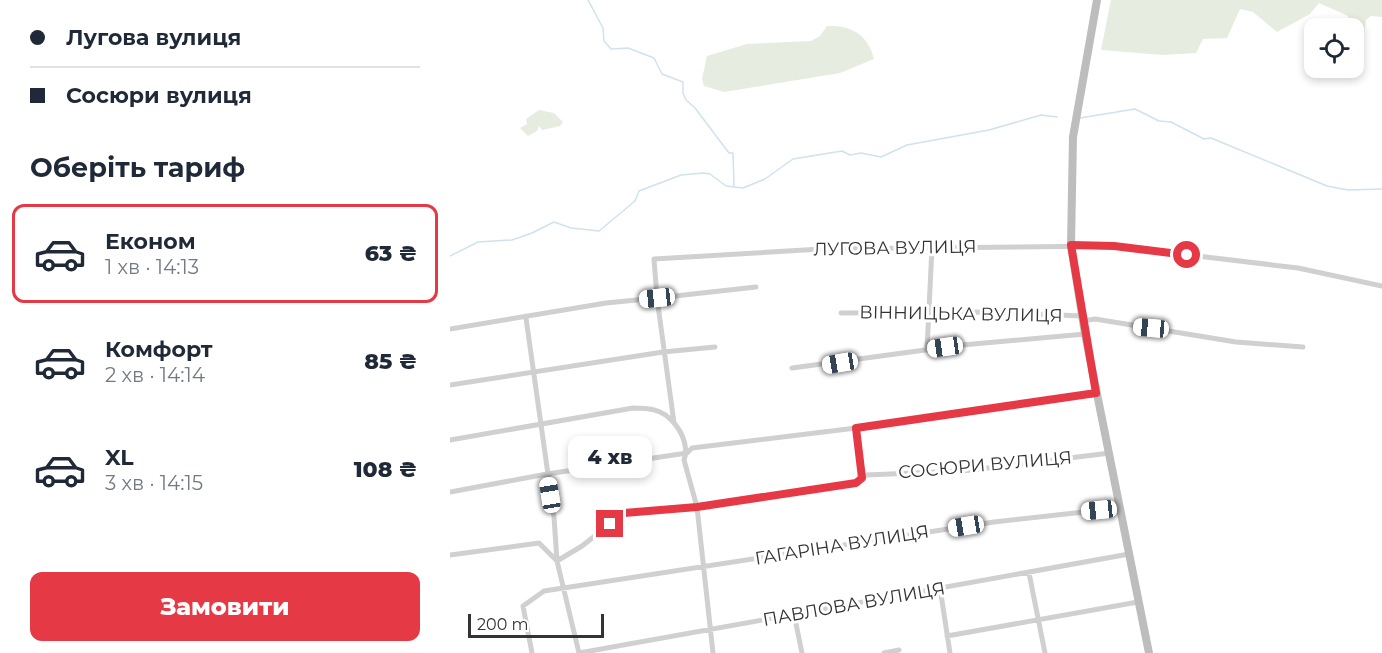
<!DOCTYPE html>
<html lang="uk">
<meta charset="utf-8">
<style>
:root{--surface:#fff;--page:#f6f6f7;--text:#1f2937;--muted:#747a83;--line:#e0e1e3;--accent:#e63946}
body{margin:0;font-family:Montserrat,sans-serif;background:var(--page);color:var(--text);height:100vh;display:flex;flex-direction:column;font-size:22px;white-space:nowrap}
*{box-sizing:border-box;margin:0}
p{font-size:20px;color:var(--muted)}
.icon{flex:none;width:33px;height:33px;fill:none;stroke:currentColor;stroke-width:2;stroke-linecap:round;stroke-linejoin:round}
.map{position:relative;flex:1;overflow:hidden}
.panel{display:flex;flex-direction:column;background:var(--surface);width:450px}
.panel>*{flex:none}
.hud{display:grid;align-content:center;height:132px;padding:0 30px;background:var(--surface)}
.controls{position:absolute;left:854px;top:18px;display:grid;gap:12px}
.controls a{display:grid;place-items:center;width:60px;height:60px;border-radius:12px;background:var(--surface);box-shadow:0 3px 9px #0003;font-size:30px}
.scale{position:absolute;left:18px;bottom:15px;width:136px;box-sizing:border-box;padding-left:6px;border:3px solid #333;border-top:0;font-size:16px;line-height:21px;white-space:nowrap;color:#333;-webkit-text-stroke:4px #fff;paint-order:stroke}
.end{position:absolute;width:27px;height:27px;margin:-14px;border:8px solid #e63946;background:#fff;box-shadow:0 0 0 3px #fff}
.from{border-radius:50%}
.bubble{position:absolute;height:42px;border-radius:12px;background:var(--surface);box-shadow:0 3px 9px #0003;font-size:20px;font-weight:800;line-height:42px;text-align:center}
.car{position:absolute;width:18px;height:36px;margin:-18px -9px;border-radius:8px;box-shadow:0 0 4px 2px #0007;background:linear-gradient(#fff 24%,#345 0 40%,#fff 0 76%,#345 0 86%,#fff 0)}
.hud b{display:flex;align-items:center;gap:21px;height:57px;font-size:22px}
.hud b+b{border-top:2px solid var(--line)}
.hud i{width:15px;height:15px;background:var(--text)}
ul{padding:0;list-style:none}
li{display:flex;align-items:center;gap:18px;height:99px;margin:0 12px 9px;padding:0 18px;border:3px solid transparent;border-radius:12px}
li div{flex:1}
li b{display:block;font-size:22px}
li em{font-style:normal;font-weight:800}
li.current{border-color:var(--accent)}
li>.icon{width:54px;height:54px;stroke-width:1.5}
h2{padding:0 30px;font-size:27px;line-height:72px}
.action{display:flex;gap:12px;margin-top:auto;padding:12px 30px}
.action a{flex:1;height:69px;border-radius:12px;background:var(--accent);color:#fff;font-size:24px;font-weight:800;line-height:69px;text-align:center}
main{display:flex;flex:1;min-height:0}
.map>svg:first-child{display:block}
.green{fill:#e6ecdf}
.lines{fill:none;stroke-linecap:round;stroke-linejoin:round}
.stream{stroke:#cfe2ee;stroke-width:1.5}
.street{stroke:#d0d0d0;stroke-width:5}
.secondary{stroke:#bdbdbd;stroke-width:8}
.route{stroke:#e63946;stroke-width:8}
.labels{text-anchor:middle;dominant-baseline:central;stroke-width:6;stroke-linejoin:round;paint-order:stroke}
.street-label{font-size:18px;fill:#333;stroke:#fff}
</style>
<main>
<section class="panel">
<div class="hud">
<b><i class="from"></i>Лугова вулиця</b>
<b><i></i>Сосюри вулиця</b>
</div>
<h2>Оберіть тариф</h2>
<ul>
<li class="current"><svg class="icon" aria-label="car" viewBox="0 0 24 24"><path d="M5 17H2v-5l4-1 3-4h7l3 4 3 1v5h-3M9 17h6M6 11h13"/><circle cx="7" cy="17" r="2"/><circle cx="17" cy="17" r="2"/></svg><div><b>Економ</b><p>1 хв · 14:13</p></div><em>63 ₴</em></li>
<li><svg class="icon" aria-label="car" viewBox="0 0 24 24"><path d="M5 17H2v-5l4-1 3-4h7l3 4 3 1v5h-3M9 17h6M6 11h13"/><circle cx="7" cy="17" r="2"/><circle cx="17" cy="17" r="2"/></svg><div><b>Комфорт</b><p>2 хв · 14:14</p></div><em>85 ₴</em></li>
<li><svg class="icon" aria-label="car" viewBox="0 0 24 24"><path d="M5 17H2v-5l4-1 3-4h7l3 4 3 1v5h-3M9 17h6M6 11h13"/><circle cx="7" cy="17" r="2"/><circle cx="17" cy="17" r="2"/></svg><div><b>XL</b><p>3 хв · 14:15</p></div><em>108 ₴</em></li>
</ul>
<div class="action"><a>Замовити</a></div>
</section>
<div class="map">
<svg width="932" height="653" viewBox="0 0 932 653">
<rect width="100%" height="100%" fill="#fff"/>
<!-- green -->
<path class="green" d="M661,0H932V17L921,16L916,20L914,34L901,28L898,16L869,3L860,14L827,32L803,12L790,9L777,38L753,39L746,53L713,55L651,50Z
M377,26C402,25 418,35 424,59L390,73L274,92L254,86L252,79L257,56L297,44L361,41L370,36Z
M89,110L104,113L113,122L110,126L92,130L89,126L87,131L78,136L70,128L77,124L76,119Z"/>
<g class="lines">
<!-- stream -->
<path class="stream" d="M138,0L153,28L154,41L161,49L178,48L204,58L212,74L233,82V93L236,100L245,108L279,153H283L284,186
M630,118L685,109L709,121L721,122L754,139L761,138L877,186L898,190L932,189
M0,256L28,242L62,240L82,233L104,222L121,228L149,231L185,201L189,191L231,175L253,173L260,174L276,186L293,188L315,179L343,159L392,151L400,155L411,153L431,157L457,145L539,130L591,115L607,117"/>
<!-- street -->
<path class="street" d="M391,313L539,312L632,316
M76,318L104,517L107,561L129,653
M633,321L645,319L786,342L853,347
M0,329L156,303L207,298L204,259L372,249L664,246L848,268L932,286
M477,350L482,247
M342,368L512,345L635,334
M0,385L213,352L265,347
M406,428L412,478
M0,440L183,408C199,408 212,409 223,422
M0,492L97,474L237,453L242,448L406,428L646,393
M0,555L89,543L107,561L132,546L174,513L247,507L406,483L416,475L513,471L660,453
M579,573L595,653
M490,588L500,653
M344,614L352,653
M497,636L688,602
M82,653L73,606L94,591L544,522L670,508
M129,653L679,554
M263,653L247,507L234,460C239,448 232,432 224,423L207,298L306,287
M434,653L449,650"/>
<!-- secondary -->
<path class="secondary" d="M647,0L623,137L621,245L635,334L699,653"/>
</g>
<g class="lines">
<!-- route -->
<path class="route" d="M160,524L174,513L247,507L406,483L412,478L406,428L646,393L621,245L664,246L737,255"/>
</g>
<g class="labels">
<!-- street labels -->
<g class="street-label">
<text transform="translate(445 248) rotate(-1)">ЛУГОВА ВУЛИЦЯ</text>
<text transform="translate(511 314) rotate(1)">ВІННИЦЬКА ВУЛИЦЯ</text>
<text transform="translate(535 465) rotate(-5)">СОСЮРИ ВУЛИЦЯ</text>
<text transform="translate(392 545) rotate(-9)">ГАГАРІНА ВУЛИЦЯ</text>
<text transform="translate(404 604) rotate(-10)">ПАВЛОВА ВУЛИЦЯ</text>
</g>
</g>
</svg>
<div class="controls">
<a><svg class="icon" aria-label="locate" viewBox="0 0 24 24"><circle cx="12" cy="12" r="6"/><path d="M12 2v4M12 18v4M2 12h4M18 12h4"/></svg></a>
</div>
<div class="scale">200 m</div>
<i class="end from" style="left:737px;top:255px"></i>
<i class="end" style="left:160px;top:524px"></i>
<div class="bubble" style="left:118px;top:436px;width:84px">4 хв</div>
<i class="car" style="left:207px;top:298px;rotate:264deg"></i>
<i class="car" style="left:701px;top:328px;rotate:275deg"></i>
<i class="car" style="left:495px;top:347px;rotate:262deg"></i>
<i class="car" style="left:390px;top:363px;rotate:261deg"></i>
<i class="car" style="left:100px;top:495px;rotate:351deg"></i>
<i class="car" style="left:649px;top:510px;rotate:264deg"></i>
<i class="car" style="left:516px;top:526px;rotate:261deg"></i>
</div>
</main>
